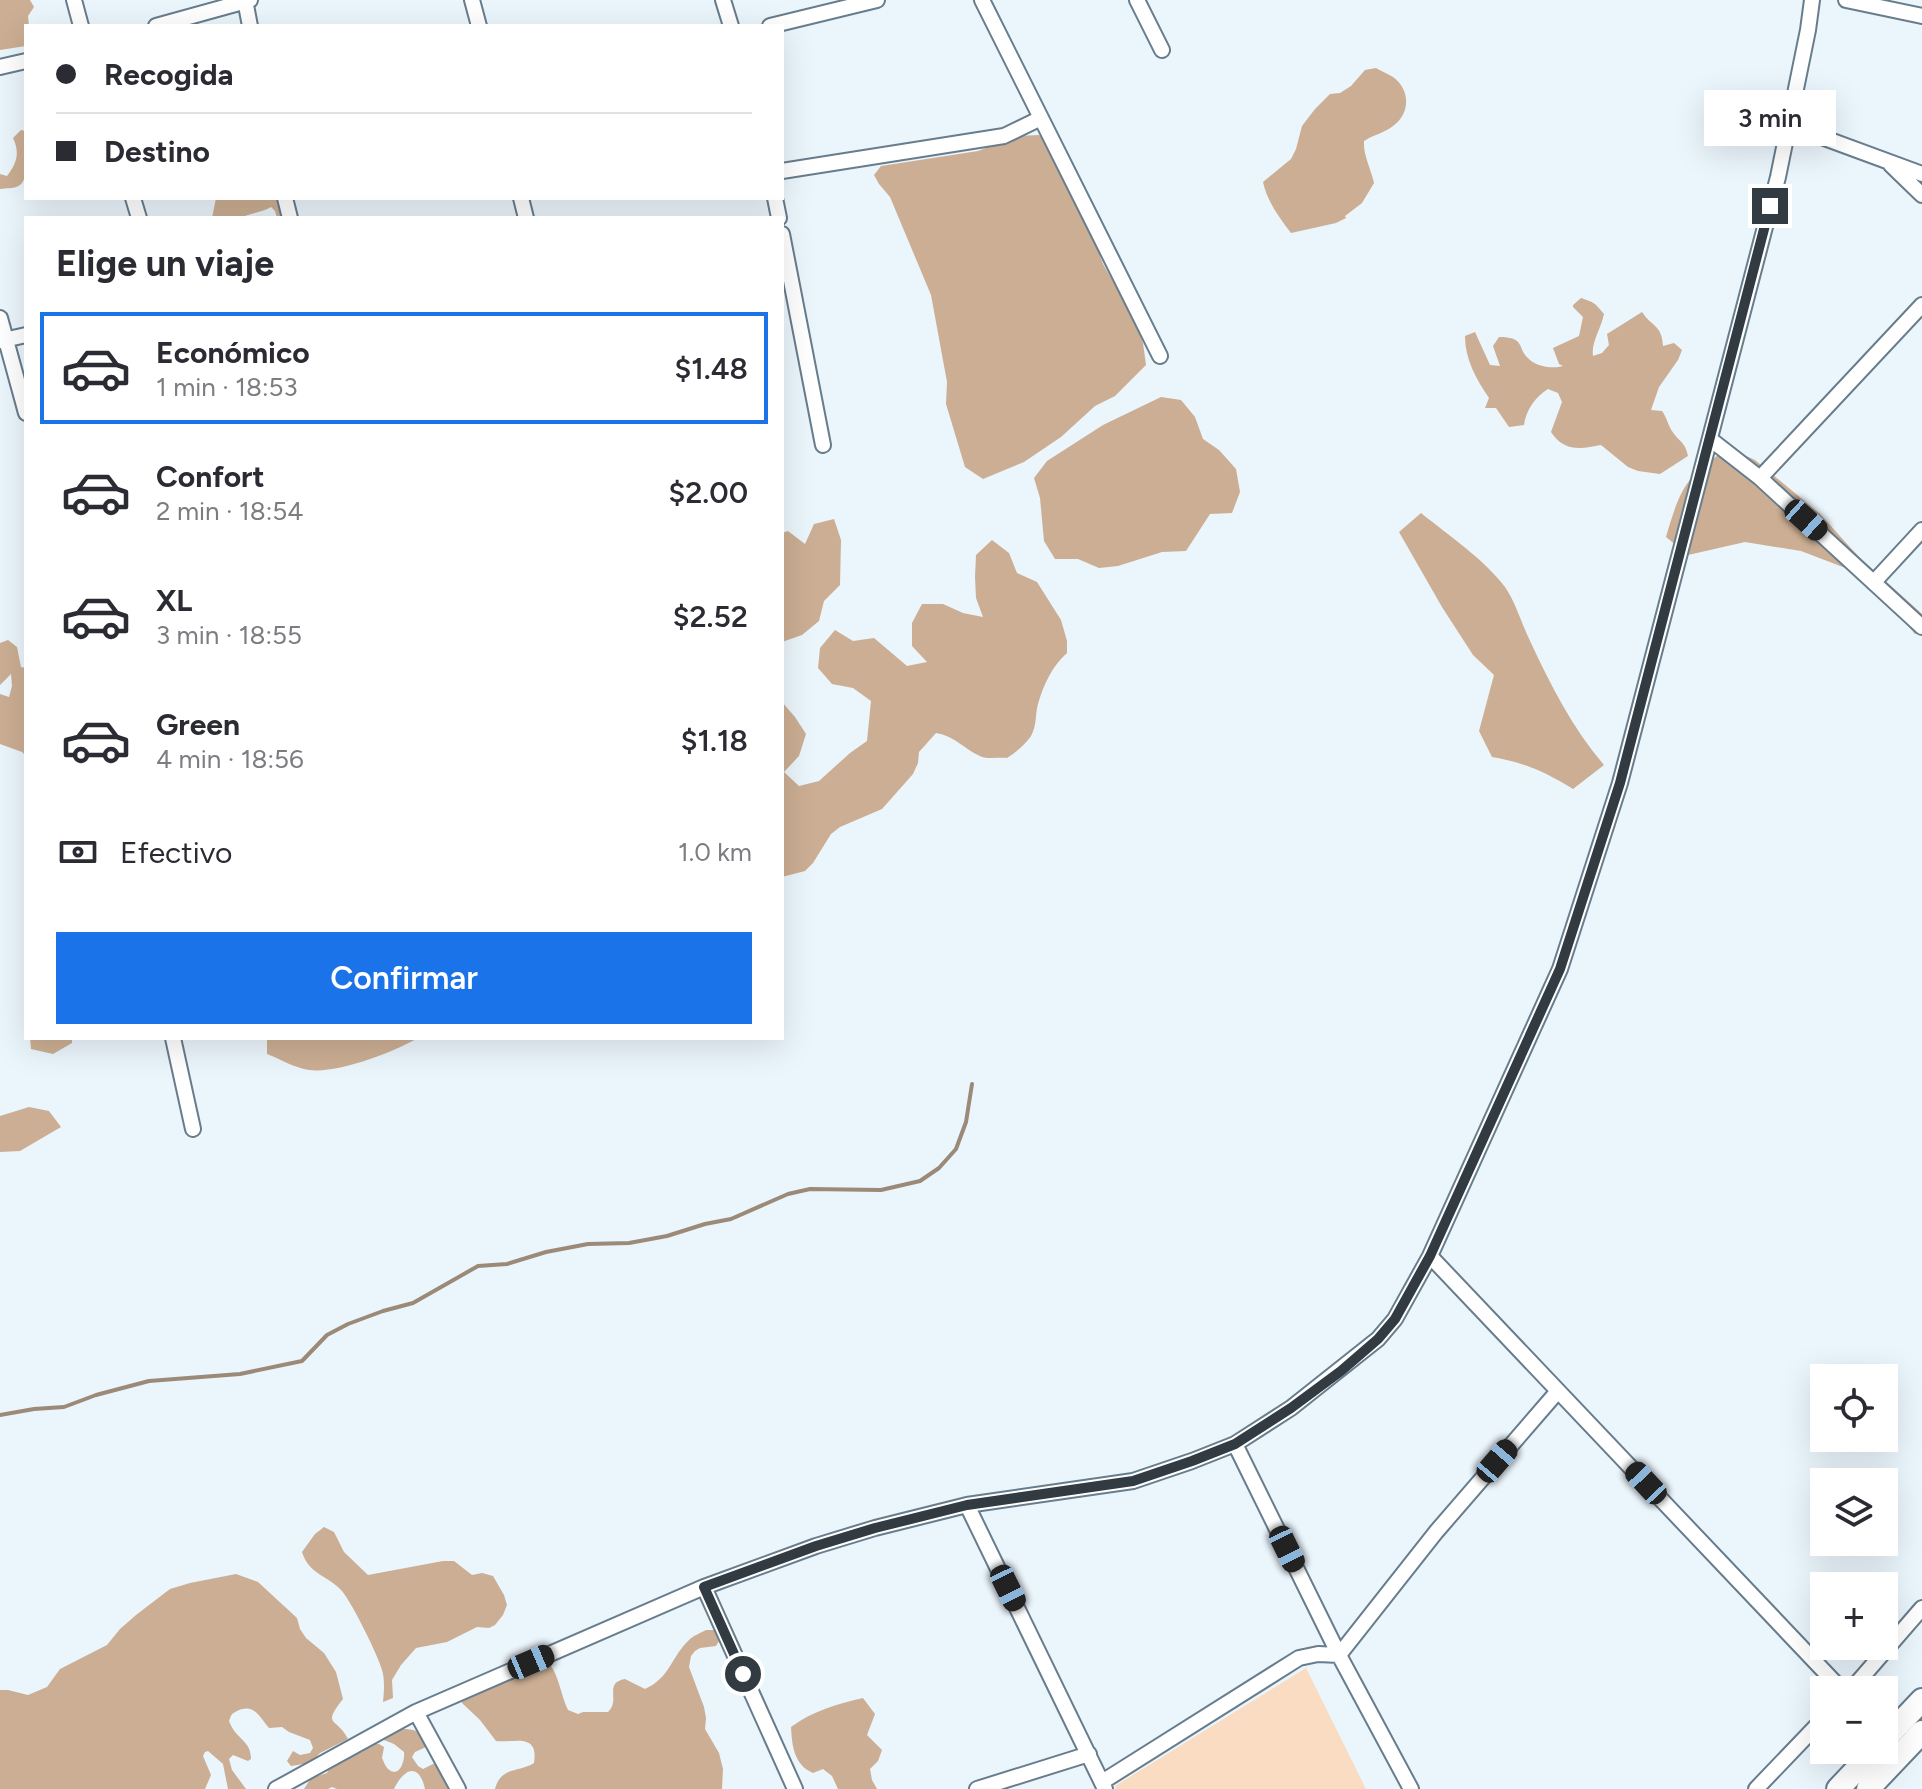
<!DOCTYPE html>
<html lang="es">
<meta charset="utf-8">
<style>
:root{--surface:#fff;--page:#f2f2f3;--text:#2b2b33;--muted:#7c7c81;--line:#e1e1e2;--accent:#1a73e8}
body{margin:0;font-family:Figtree,sans-serif;background:var(--page);color:var(--text);height:100vh;display:flex;flex-direction:column;font-size:30px;white-space:nowrap}
*{box-sizing:border-box;margin:0}
p{font-size:26px;color:var(--muted)}
.icon{flex:none;width:44px;height:44px;fill:none;stroke:currentColor;stroke-width:2;stroke-linecap:round;stroke-linejoin:round}
.map{position:relative;flex:1;overflow:hidden}
.panel{position:absolute;left:24px;top:216px;width:760px;height:824px;display:flex;flex-direction:column;background:var(--surface);border-radius:0px;box-shadow:0 8px 32px #0002}
.panel>*{flex:none}
.hud{position:absolute;left:24px;top:24px;width:760px;height:176px;border-radius:0px;box-shadow:0 8px 32px #0002;display:grid;align-content:center;height:176px;padding:0 32px;background:var(--surface)}
.fabs{position:absolute;left:1810px;top:1364px;display:grid;gap:16px}
.fabs a{display:grid;place-items:center;width:88px;height:88px;border-radius:0px;background:var(--surface);box-shadow:0 8px 32px #0002;font-size:40px}
.end{position:absolute;width:36px;height:36px;margin:-18px;border:10px solid #323b42;background:#fff;box-shadow:0 0 0 4px #fff}
.from{border-radius:50%}
.bubble{position:absolute;height:56px;border-radius:0px;background:var(--surface);box-shadow:0 8px 32px #0002;font-size:26px;font-weight:600;line-height:56px;text-align:center}
.car{position:absolute;width:24px;height:48px;margin:-24px -12px;border-radius:10px;box-shadow:0 0 6px 2px #0007;background:linear-gradient(#222 24%,#8ab4d8 0 40%,#222 0 76%,#8ab4d8 0 86%,#222 0)}
.hud b{display:flex;align-items:center;gap:28px;height:76px;font-size:30px}
.hud b+b{border-top:2px solid var(--line)}
.hud i{width:20px;height:20px;background:var(--text)}
ul{padding:0;list-style:none}
li{display:flex;align-items:center;gap:24px;height:112px;margin:0 16px 12px;padding:0 16px;border:4px solid transparent;border-radius:0px}
li div{flex:1}
li b{display:block;font-size:30px}
li em{font-style:normal;font-weight:600}
li.active{border-color:var(--accent)}
li>.icon{width:72px;height:72px;stroke-width:1.5}
h2{padding:0 32px;font-size:36px;line-height:96px}
.pay{display:flex;align-items:center;gap:20px;height:88px;padding:0 32px;font-size:30px}
.pay p{margin-inline-start:auto}
.cta{display:flex;gap:16px;margin-top:auto;padding:16px 32px}
.cta a{flex:1;height:92px;border-radius:0px;background:var(--accent);color:#fff;font-size:32px;font-weight:600;line-height:92px;text-align:center}
.map>svg:first-child{display:block}
.green{fill:#f9dcc1}
.forest{fill:#cbae93}
.lines{fill:none;stroke-linecap:round;stroke-linejoin:round}
.stream{stroke:#9c8a79;stroke-width:4}
.minor-casing{stroke:#677d8d;stroke-width:18}
.trunk-casing{stroke:#677d8d;stroke-width:26}
.minor{stroke:#fff;stroke-width:14}
.trunk{stroke:#fff;stroke-width:22}
.route{stroke:#323b42;stroke-width:10}
</style>
<div class="map">
<svg width="1922" height="1789" viewBox="0 0 1922 1789">
<rect width="100%" height="100%" fill="#ebf5fc"/>
<!-- green -->
<path class="green" d="M1306,1668L1366,1789H1116L1115,1786Z"/>
<!-- forest -->
<path class="forest" d="M0,0H30L34,7L28,16L29,26H26V46L0,50Z
M1376,68C1381,71 1388,74 1393,77C1411,90 1410,114 1393,126C1384,133 1373,135 1364,141C1363,155 1371,169 1374,183L1362,203L1345,216L1346,218L1336,223L1291,233C1279,217 1267,201 1263,182L1291,159L1296,149L1302,126L1315,109L1330,94L1340,93L1351,86L1365,70Z
M21,130L26,131C26,143 30,178 20,185C15,189 6,188 0,189V174L7,176C17,163 20,153 13,138Z
M1039,135L1054,146L1080,202L1103,264L1136,321L1143,343L1146,365L1115,396L1095,406L1061,437L1024,462L983,479L965,467L946,404L947,382L931,295L890,197L879,184L874,175L881,166L978,151L1017,136Z
M216,198H279L286,218H277L275,211L271,207C261,213 249,213 241,218H212Z
M1581,298C1595,303 1594,302 1604,314C1601,329 1591,342 1593,356L1602,353L1609,345L1607,334L1642,312C1652,327 1662,325 1663,346L1674,343L1682,350L1678,360L1659,387L1651,410L1662,411C1667,418 1668,425 1672,431C1679,442 1685,441 1688,456L1660,474L1638,471L1628,467L1601,445C1581,449 1564,452 1551,432L1562,402L1558,393L1548,389C1535,397 1526,410 1524,425L1509,427L1496,408H1485L1489,398C1476,379 1465,359 1465,336L1475,332L1490,365L1500,366L1493,346L1499,337C1527,337 1516,349 1530,360C1538,367 1554,369 1563,366L1559,364L1553,348L1579,336L1583,317L1573,307V305Z
M1161,397L1181,400L1195,417L1203,439L1219,450L1236,469L1240,492L1232,513L1210,514L1186,551L1162,552L1118,566L1099,568L1078,559H1055L1044,541L1040,498L1034,478L1047,461L1103,425Z
M1729,448L1755,460L1820,514L1858,556L1922,614V633L1915,634L1878,591L1856,572L1801,551L1745,542L1688,555L1666,537C1680,489 1686,475 1729,448Z
M1421,513C1448,535 1484,559 1505,587C1516,603 1522,625 1531,643C1551,686 1573,729 1604,765L1573,789C1543,771 1526,763 1492,757L1479,731L1494,675L1473,655L1442,607L1399,532Z
M834,519L841,540L840,585L824,601L819,621L802,635L782,642V533L788,531L805,544L814,524Z
M992,540L1009,553L1017,573L1037,582L1061,620L1067,641V653C1052,666 1043,686 1038,704C1035,715 1037,725 1031,736C1025,745 1016,752 1007,758C1000,757 989,759 982,757C965,750 955,736 936,733L919,752L918,763L913,774L882,809L840,827L831,834L813,863L805,871L782,877V702L795,717L806,734L799,756L784,772L799,786L819,781L850,753L867,741L871,701L853,688L832,684L818,668L820,648L835,630L853,641L874,638L907,666L927,662L912,646V623L922,604H943L963,613L983,617L976,598L975,577L976,555Z
M8,640L17,647L21,667L26,668V756L22,752L0,744V694L9,697L12,686L11,674L0,685V643Z
M30,1038H72V1043L53,1054L31,1049Z
M267,1038H418C394,1052 337,1074 309,1070C295,1068 280,1059 267,1054Z
M29,1107L49,1111L61,1127L20,1151L0,1152V1116Z
M324,1527L334,1532L344,1552L368,1575L443,1561H454L472,1575L482,1573L493,1576L504,1595L507,1605L503,1615L495,1625L489,1628L477,1627L447,1642L416,1648L401,1665L392,1680L393,1698L383,1702C384,1692 385,1680 382,1670C378,1655 352,1603 342,1591C328,1575 309,1575 302,1552L315,1534Z
M236,1574L258,1582L297,1618L300,1629L306,1638L324,1653L336,1672L343,1699C321,1727 337,1717 348,1739L320,1753L310,1763L291,1766L287,1761L293,1751L300,1755L310,1753L313,1748L310,1740L289,1732L282,1727L269,1728C259,1716 254,1703 237,1711C230,1715 232,1714 229,1721C236,1740 251,1740 251,1759L248,1761L233,1755L229,1759L232,1770L246,1789H228L223,1764L208,1751L205,1752L203,1756L211,1775L205,1789H0V1690H8L28,1695L47,1687L60,1669L107,1645L120,1629L136,1615L170,1589L190,1583Z
M706,1630H714L719,1636V1641L716,1646L700,1648L695,1651L691,1656L689,1667L704,1707L706,1718L705,1729L719,1753L723,1769L722,1789H495C501,1766 518,1773 534,1763C539,1732 514,1743 496,1741L480,1720L462,1703L461,1698L549,1663C559,1675 561,1696 568,1710L578,1714L583,1712H608C621,1700 603,1683 625,1679L645,1689C670,1678 671,1657 689,1640C693,1636 700,1633 706,1630Z
M863,1698L875,1714L867,1735L882,1750L878,1761L870,1769L872,1780L877,1789H838L832,1776L823,1769L813,1773C794,1765 792,1746 791,1727C812,1711 838,1704 863,1698Z
M395,1727C413,1732 415,1725 427,1742L426,1747L415,1752L412,1757L418,1766L423,1769L435,1763L448,1789H425C419,1762 404,1768 394,1789H337L332,1787L328,1789H304L311,1778L327,1773L330,1766L347,1756L362,1752L373,1744H379L384,1747L382,1758C384,1762 385,1766 388,1769C400,1779 405,1760 404,1752L394,1744L384,1740L383,1735Z"/>
<g class="lines">
<!-- stream -->
<path class="stream" d="M0,1415L34,1409L64,1407L96,1395L149,1381L240,1374L302,1361L327,1335L348,1324L383,1311L413,1303L478,1266L507,1264L546,1252L588,1244L629,1243L667,1236L705,1224L731,1219L788,1194L810,1189L881,1190L920,1181L939,1168L956,1149L966,1122L972,1084"/>
<!-- minor casing -->
<g class="minor-casing">
<path id="minor" d="M74,0L81,26
M245,0L250,26
M472,0L479,26
M723,0L731,26
M982,0L1160,356
M1137,0L1162,50
M1846,0L1922,16
M156,26L250,0
M770,26L877,0
M0,67L26,61
M1789,125L1922,174
M1891,165L1922,195
M782,171L1004,136L1041,118
M133,198L139,218
M285,198L290,218
M521,198L526,218
M775,198L779,218
M782,234L823,445
M0,318L26,413
M0,341L26,335
M1710,439L1760,478L1922,627
M1760,478L1922,305
M1874,582L1922,530
M173,1038L193,1129
M1430,1256L1842,1690
M1235,1444L1339,1655L1411,1789
M967,1505L1105,1789
M704,1587L795,1789
M1851,1690L1922,1608
M416,1712L458,1789
M1102,1782L1299,1658L1318,1654L1339,1655L1436,1532L1558,1391
M276,1789L416,1712L704,1587L816,1546L875,1528L967,1505L1133,1481L1192,1461L1235,1444L1291,1408L1378,1339L1395,1319L1430,1256L1560,969L1620,783L1778,177L1808,30L1812,0
M977,1789L1089,1754
M1756,1789L1824,1718"/>
</g>
<!-- trunk casing -->
<g class="trunk-casing">
<path id="trunk" d="M1884,1740L1922,1700
M1838,1789L1875,1750
M1868,1789L1922,1732"/>
</g>
<!-- minor -->
<use href="#minor" class="minor"/>
<!-- trunk -->
<use href="#trunk" class="trunk"/>
</g>
<g class="lines">
<!-- route -->
<path class="route" d="M743,1674L704,1587L816,1546L875,1528L967,1505L1133,1481L1192,1461L1235,1444L1291,1408L1341,1371L1378,1339L1395,1319L1430,1256L1560,969L1620,783L1770,206"/>
</g>
</svg>
<div class="fabs">
<a><svg class="icon" aria-label="locate" viewBox="0 0 24 24"><circle cx="12" cy="12" r="6"/><path d="M12 2v4M12 18v4M2 12h4M18 12h4"/></svg></a>
<a><svg class="icon" aria-label="layers" viewBox="0 0 24 24"><path d="M12 4l9 5-9 5-9-5zM3 14l9 5 9-5"/></svg></a>
<a>+</a>
<a>−</a>
</div>
<i class="end from" style="left:743px;top:1674px"></i>
<i class="end" style="left:1770px;top:206px"></i>
<div class="bubble" style="left:1704px;top:90px;width:132px">3 min</div>
<i class="car" style="left:1806px;top:520px;rotate:132deg"></i>
<i class="car" style="left:1497px;top:1461px;rotate:41deg"></i>
<i class="car" style="left:1646px;top:1483px;rotate:317deg"></i>
<i class="car" style="left:1287px;top:1549px;rotate:154deg"></i>
<i class="car" style="left:1008px;top:1588px;rotate:154deg"></i>
<i class="car" style="left:531px;top:1662px;rotate:67deg"></i>
<div class="hud">
<b><i class="from"></i>Recogida</b>
<b><i></i>Destino</b>
</div>
<section class="panel">
<h2>Elige un viaje</h2>
<ul>
<li class="active"><svg class="icon" aria-label="car" viewBox="0 0 24 24"><path d="M5 17H2v-5l4-1 3-4h7l3 4 3 1v5h-3M9 17h6M6 11h13"/><circle cx="7" cy="17" r="2"/><circle cx="17" cy="17" r="2"/></svg><div><b>Económico</b><p>1 min · 18:53</p></div><em>$1.48</em></li>
<li><svg class="icon" aria-label="car" viewBox="0 0 24 24"><path d="M5 17H2v-5l4-1 3-4h7l3 4 3 1v5h-3M9 17h6M6 11h13"/><circle cx="7" cy="17" r="2"/><circle cx="17" cy="17" r="2"/></svg><div><b>Confort</b><p>2 min · 18:54</p></div><em>$2.00</em></li>
<li><svg class="icon" aria-label="car" viewBox="0 0 24 24"><path d="M5 17H2v-5l4-1 3-4h7l3 4 3 1v5h-3M9 17h6M6 11h13"/><circle cx="7" cy="17" r="2"/><circle cx="17" cy="17" r="2"/></svg><div><b>XL</b><p>3 min · 18:55</p></div><em>$2.52</em></li>
<li><svg class="icon" aria-label="car" viewBox="0 0 24 24"><path d="M5 17H2v-5l4-1 3-4h7l3 4 3 1v5h-3M9 17h6M6 11h13"/><circle cx="7" cy="17" r="2"/><circle cx="17" cy="17" r="2"/></svg><div><b>Green</b><p>4 min · 18:56</p></div><em>$1.18</em></li>
</ul>
<div class="pay"><svg class="icon" aria-label="cash" viewBox="0 0 24 24"><path d="M3 7h18v10H3z"/><circle cx="12" cy="12" r="2"/></svg>Efectivo<p>1.0 km</p></div>
<div class="cta"><a>Confirmar</a></div>
</section>
</div>
